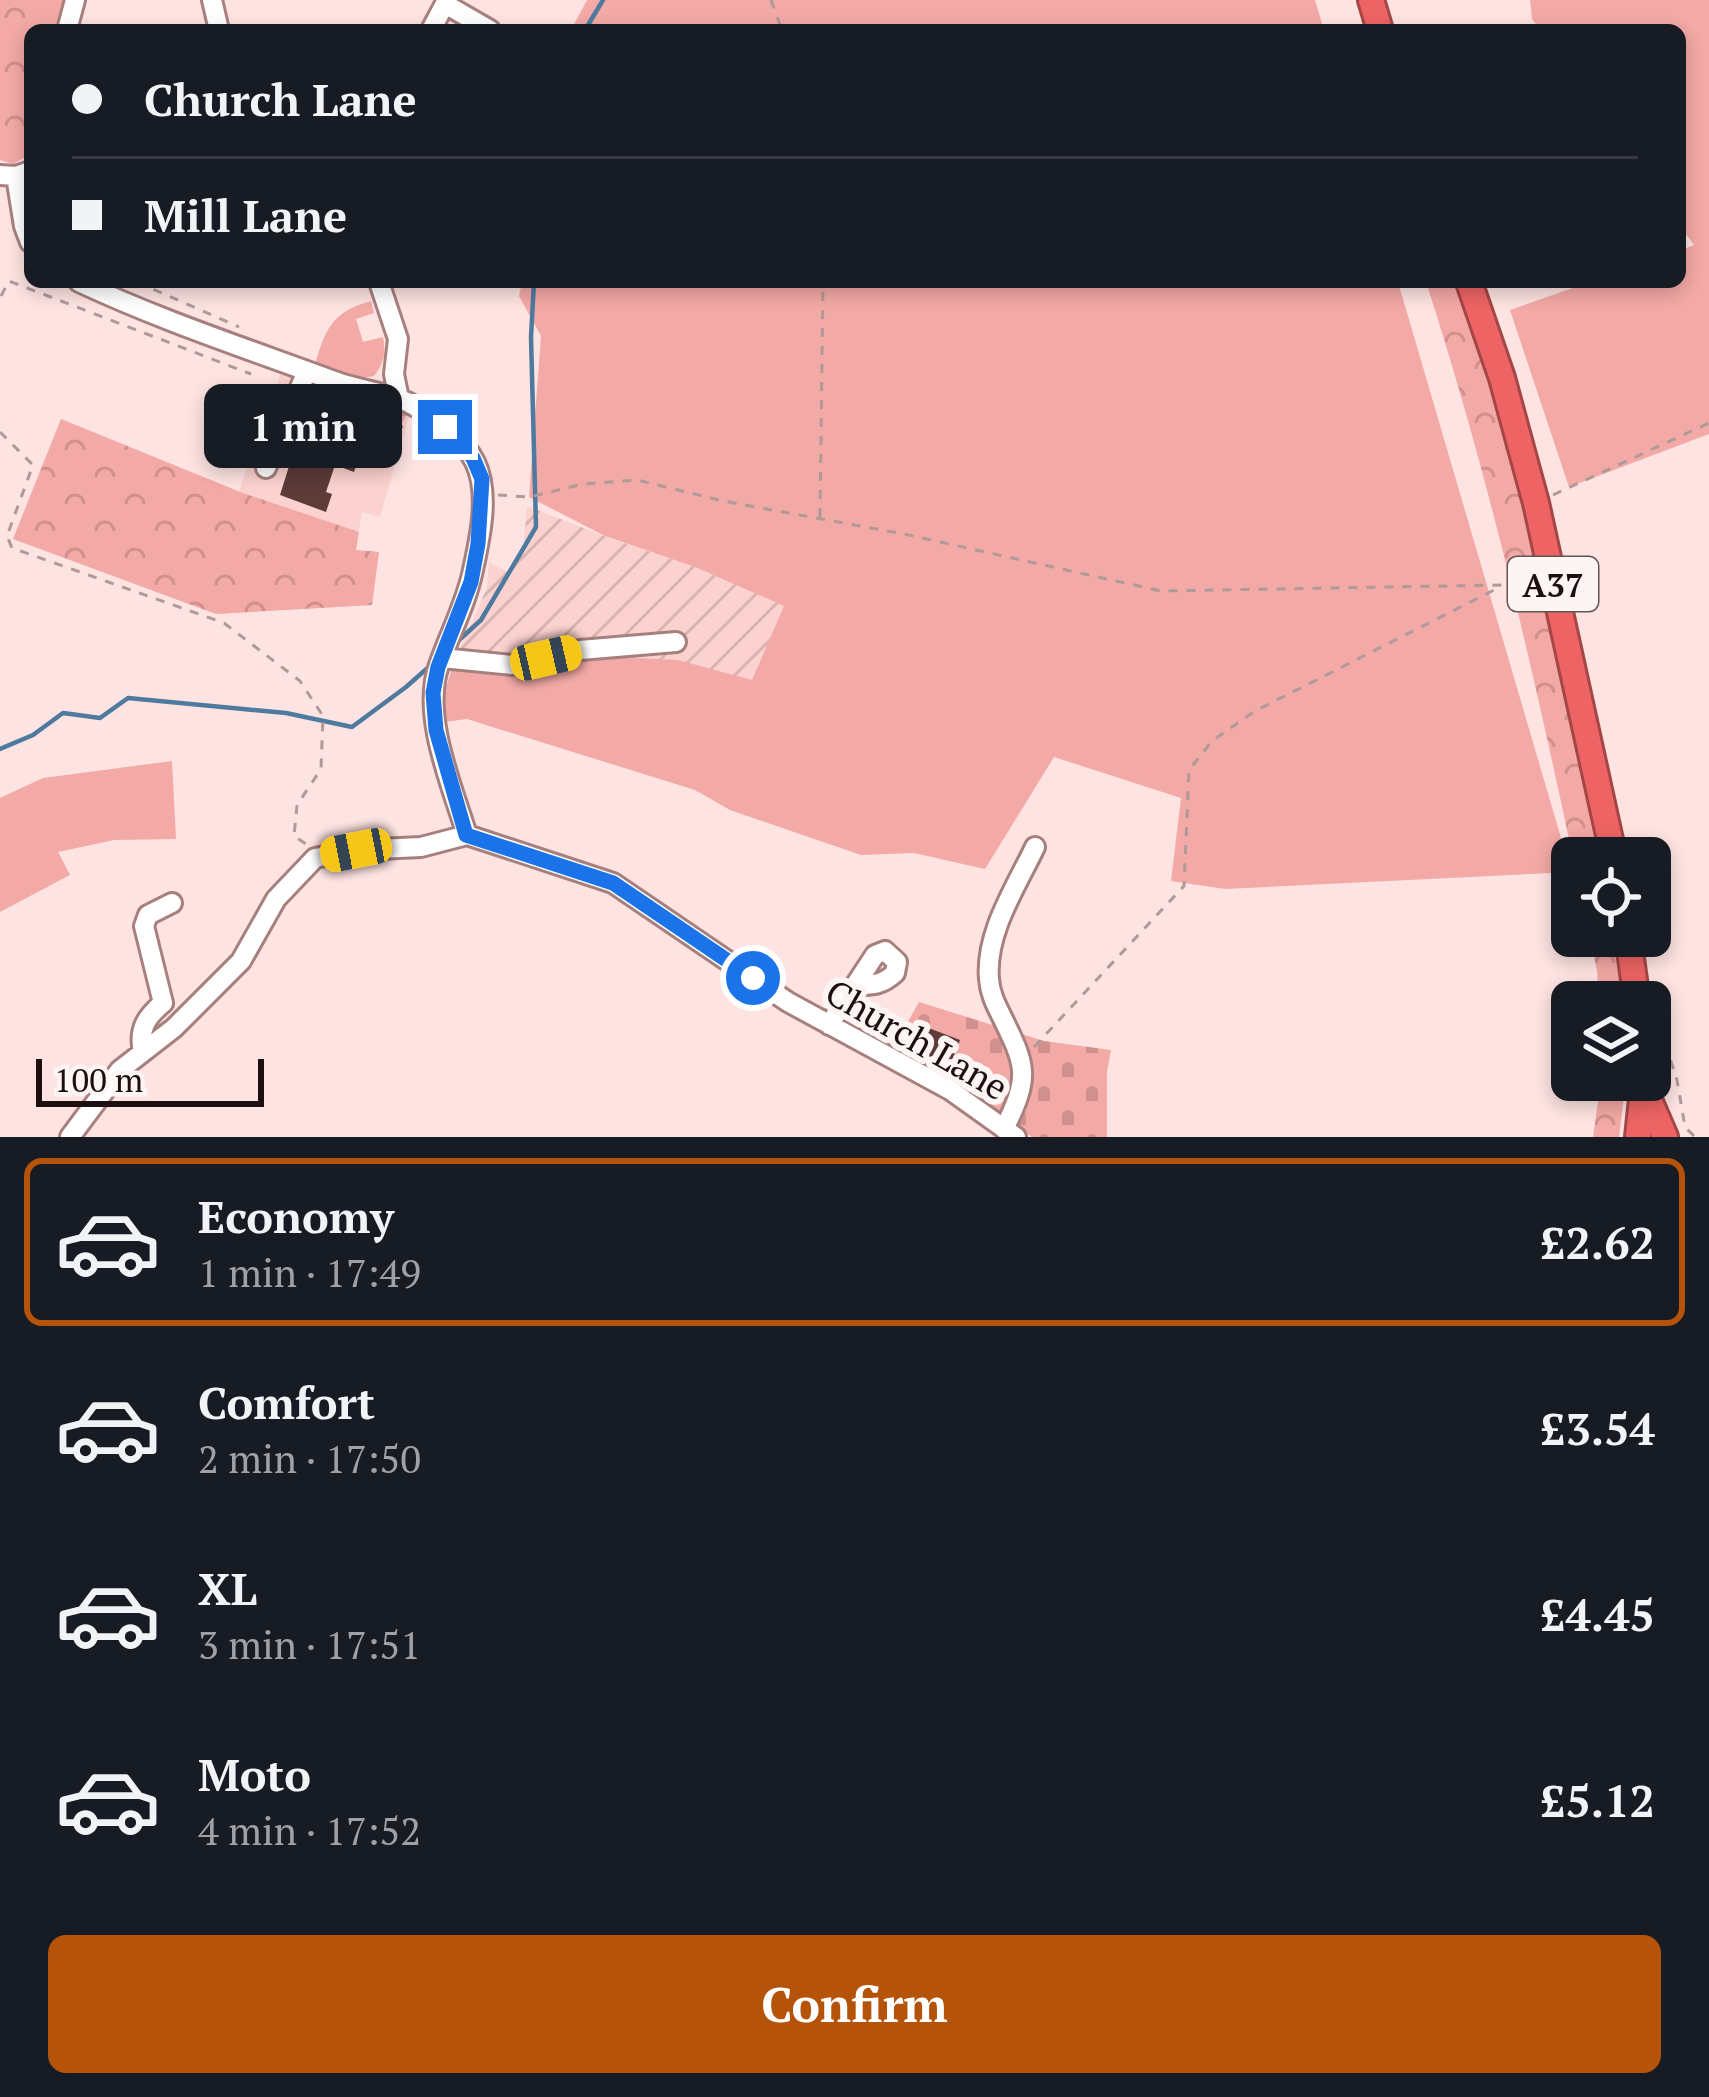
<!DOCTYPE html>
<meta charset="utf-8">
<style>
:root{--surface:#171b24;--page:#20242c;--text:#f1f3f6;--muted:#9ea1a6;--line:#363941;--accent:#b45309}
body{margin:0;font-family:"PT Serif",serif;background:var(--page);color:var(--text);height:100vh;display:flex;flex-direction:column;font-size:45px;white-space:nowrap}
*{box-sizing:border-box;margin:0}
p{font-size:39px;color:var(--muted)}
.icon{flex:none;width:66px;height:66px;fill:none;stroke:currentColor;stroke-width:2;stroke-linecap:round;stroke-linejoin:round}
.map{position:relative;height:1137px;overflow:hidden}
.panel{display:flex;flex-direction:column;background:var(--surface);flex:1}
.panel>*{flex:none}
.hud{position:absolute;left:24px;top:24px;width:1662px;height:264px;border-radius:18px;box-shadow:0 6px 18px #0003;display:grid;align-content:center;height:264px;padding:0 48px;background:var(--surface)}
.fabs{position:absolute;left:1551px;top:837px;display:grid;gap:24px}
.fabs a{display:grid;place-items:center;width:120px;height:120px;border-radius:18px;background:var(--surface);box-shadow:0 6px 18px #0003;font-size:60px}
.scale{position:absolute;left:36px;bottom:30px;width:228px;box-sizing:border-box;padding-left:12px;border:6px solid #1d0f0f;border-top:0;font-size:33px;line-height:42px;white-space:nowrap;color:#1d0f0f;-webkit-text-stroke:9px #fdf4f4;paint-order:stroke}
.end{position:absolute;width:54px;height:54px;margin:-27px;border:15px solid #1a73e8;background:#fff;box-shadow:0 0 0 6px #fff}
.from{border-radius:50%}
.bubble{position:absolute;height:84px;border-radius:18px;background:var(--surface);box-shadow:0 6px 18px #0003;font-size:39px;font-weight:600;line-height:84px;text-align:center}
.car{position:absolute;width:36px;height:72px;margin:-36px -18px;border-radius:15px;box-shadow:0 0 9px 3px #0007;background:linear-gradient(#f5c518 24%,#345 0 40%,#f5c518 0 76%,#345 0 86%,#f5c518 0)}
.hud b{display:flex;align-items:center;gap:42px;height:114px;font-size:45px}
.hud b+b{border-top:3px solid var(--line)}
.hud i{width:30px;height:30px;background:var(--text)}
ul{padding:21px 0 0;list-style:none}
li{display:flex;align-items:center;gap:36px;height:168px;margin:0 24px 18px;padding:0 24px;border:6px solid transparent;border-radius:18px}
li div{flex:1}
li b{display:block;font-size:45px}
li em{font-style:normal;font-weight:600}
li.active{border-color:var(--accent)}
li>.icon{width:108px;height:108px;stroke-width:1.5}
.button{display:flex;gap:24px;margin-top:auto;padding:24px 48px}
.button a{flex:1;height:138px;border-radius:18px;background:var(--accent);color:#fff;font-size:48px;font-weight:600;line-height:138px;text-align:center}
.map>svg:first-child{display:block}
.built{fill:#fbd2cf}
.industrial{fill:url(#industrial-furrows)}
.green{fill:#f3a9a5}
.forest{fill:url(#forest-crowns)}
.cemetery{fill:url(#cemetery-stones)}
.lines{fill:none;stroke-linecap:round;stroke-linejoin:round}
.stream{stroke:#4d7a9e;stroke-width:4.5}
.building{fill:#5c3b39}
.minor-casing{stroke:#a7807e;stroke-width:24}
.highway-casing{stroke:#a54646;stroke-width:30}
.path{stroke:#af9a98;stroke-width:3;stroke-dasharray:9 9;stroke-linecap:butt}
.minor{stroke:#fff;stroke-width:18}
.highway{stroke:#ee6464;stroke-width:24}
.route{stroke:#1a73e8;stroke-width:15}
.labels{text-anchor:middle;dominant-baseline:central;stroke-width:12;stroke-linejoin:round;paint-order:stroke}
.shield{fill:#fdf4f4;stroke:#605454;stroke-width:3}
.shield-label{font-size:33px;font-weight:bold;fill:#1d0f0f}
.street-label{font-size:36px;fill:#1d0f0f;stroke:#fdf4f4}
</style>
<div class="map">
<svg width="1709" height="1137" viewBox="0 0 1709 1137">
<defs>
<pattern id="industrial-furrows" width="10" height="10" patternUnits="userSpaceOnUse" patternTransform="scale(3)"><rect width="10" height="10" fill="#fbd2cf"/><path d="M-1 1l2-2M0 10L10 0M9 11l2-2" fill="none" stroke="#d7b3b1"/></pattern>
<pattern id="forest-crowns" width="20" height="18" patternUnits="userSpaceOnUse" patternTransform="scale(3)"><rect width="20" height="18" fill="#f3a9a5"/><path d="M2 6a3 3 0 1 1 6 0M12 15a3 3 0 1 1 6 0" fill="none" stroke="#d0908d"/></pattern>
<pattern id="cemetery-stones" width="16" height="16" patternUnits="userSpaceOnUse" patternTransform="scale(3)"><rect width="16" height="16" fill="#f3a9a5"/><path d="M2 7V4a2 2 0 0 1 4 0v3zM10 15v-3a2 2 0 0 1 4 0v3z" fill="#d0908d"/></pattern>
</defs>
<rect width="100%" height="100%" fill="#fde3e1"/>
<!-- built -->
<path class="built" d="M282,370L410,413L380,517L362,512L355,550L379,552L372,605L216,614L13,539L61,419L239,491Z"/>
<!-- industrial -->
<path class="industrial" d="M527,506L612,539L695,567L784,606L759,682L452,668L487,588L489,562L509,573L523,553Z"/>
<!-- green -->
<path class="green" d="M587,0H1315L1324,30H571Z
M1530,0H1709V434L1569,487L1510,310L1590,282H1680V251L1694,245L1680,226V30H1540L1532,19Z
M522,282H1398L1571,872L1225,889L1171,881L1181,798L1054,757L985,869L914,853L861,855L730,810L695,790L467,719L444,722L443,697L452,668L594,656L678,660L752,680L784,606L695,567L605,536L529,497L541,336L519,296Z
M371,301L374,313L356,319L363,342L383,337C386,352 384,364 374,376L356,379L314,368C325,330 331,312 371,301Z
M172,761L176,839L114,840L58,852L70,875L0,912V798L43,778Z"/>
<!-- forest -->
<path class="forest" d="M0,0H66L58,30H30V136L24,158L13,164L0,160Z
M1426,282H1463L1507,428L1607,858H1573C1532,664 1487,470 1426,282Z
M321,383L333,385L407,414L403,422L380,413L378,417L357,410L353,420L339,416L335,425L297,412L311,389Z
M61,419L240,492L359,532L356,550L379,552L372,605L216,614L13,539Z
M1589,936H1617L1624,1002H1599L1597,970Z
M1601,1080H1626L1619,1137H1593Z"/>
<!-- cemetery -->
<path class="cemetery" d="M919,1002L1044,1041L1111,1050L1107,1072V1137H1032L941,1078L892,1050Z"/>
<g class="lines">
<!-- stream -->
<path class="stream" d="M585,30L603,0
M458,641L481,620L536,527L531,337L534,282
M0,749L33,735L63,713L100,718L128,698L286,713L352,727L406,687L431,665"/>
</g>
<!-- building -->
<path class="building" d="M359,412L380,419L382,414L394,418L392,423L403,426L398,440L373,432L371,440L365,438L354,472L335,465L326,492L332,494L326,512L280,495L295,447L316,453L322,434L334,438L340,418L355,423Z
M926,1027L960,1040L948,1070L909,1052L912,1045L903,1042L908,1028L924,1034Z"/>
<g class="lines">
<!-- minor casing -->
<g class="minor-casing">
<path id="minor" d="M212,0L219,30
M445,4L490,30
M67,30L75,0
M431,30L447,0
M0,175L16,176L30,171
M16,176L24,226L30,242
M79,282C162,321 251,350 337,382C359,390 385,392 407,402C432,415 462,436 475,462C490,493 480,538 473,570C466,604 450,633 439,665C421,715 452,786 467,835
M379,282L398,339L394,374L399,399
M266,468L307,371
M442,658L512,665L580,650L676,642
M467,835L613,883L788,1002L950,1090L1016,1137
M829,1025L875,955L885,951L897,962L895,973C882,985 873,985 856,985
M143,1052C138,1030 146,1017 163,1003L144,926L148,915L172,903
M1004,1129C1031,1075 1026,1066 1001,1015C995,1003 990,993 989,979C985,933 1016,887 1035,847
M70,1137L120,1070L174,1028L241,961L276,899L315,858L356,850L421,847L467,835"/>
</g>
<!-- highway casing -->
<g class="highway-casing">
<path id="highway" d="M1371,0L1380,30
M1469,282L1502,378L1536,503L1614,858
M1628,936L1637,1002
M1646,1093L1665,1137
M1638,1137L1644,1080"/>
</g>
<!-- path -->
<path class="path" d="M771,0L782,30
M137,282L239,327
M1,296L9,281L251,374
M0,432L33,465L7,536L12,548L224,623L300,681L323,716L321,769L297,805L294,836L306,844
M498,495L529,497L583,484L637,480L723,501L904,534L1161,591L1503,585
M1553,495L1709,423
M820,517L823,282
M1507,585L1533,584
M1654,1009L1677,1080L1685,1127L1695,1137
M1034,1047L1184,886L1189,770L1212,741L1255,711L1498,588"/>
<!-- minor -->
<use href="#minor" class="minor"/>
<!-- highway -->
<use href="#highway" class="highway"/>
</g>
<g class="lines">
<!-- route -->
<path class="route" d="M445,427L473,458L482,479L478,544L471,582L438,667L433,693L436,730L466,835L613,883L753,978"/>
</g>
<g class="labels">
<!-- shield labels -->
<rect class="shield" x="1508" y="557" width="90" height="54" rx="9"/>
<g class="shield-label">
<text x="1553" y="584">A37</text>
</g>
<!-- street labels -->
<g class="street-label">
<text transform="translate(917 1039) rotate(30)">Church Lane</text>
</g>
</g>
</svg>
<div class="fabs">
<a><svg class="icon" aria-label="locate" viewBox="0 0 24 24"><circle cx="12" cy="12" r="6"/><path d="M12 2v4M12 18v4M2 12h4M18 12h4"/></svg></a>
<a><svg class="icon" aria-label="layers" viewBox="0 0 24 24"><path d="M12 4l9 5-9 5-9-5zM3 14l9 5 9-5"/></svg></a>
</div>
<div class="scale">100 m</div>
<i class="end from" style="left:753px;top:978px"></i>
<i class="end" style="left:445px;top:427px"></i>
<div class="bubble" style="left:204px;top:384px;width:198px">1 min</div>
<i class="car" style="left:546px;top:658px;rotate:77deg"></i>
<i class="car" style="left:356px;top:850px;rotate:259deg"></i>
<div class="hud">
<b><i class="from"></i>Church Lane</b>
<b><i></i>Mill Lane</b>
</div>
</div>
<section class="panel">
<ul>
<li class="active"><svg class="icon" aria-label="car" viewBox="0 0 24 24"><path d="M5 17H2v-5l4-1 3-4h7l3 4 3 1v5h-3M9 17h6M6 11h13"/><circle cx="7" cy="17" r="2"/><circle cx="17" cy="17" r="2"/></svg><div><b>Economy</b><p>1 min · 17:49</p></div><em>£2.62</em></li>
<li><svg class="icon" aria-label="car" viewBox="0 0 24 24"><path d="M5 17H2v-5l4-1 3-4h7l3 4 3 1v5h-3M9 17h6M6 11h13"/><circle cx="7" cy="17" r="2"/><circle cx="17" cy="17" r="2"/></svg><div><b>Comfort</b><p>2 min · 17:50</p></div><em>£3.54</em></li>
<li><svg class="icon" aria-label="car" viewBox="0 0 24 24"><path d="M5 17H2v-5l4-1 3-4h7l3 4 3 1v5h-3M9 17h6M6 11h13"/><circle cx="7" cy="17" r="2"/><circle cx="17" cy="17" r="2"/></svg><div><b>XL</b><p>3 min · 17:51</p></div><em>£4.45</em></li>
<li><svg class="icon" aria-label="car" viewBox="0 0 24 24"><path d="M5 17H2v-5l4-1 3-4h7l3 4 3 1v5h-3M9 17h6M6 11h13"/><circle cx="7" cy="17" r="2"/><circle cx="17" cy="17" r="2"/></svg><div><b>Moto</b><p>4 min · 17:52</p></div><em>£5.12</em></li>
</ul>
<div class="button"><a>Confirm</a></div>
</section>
